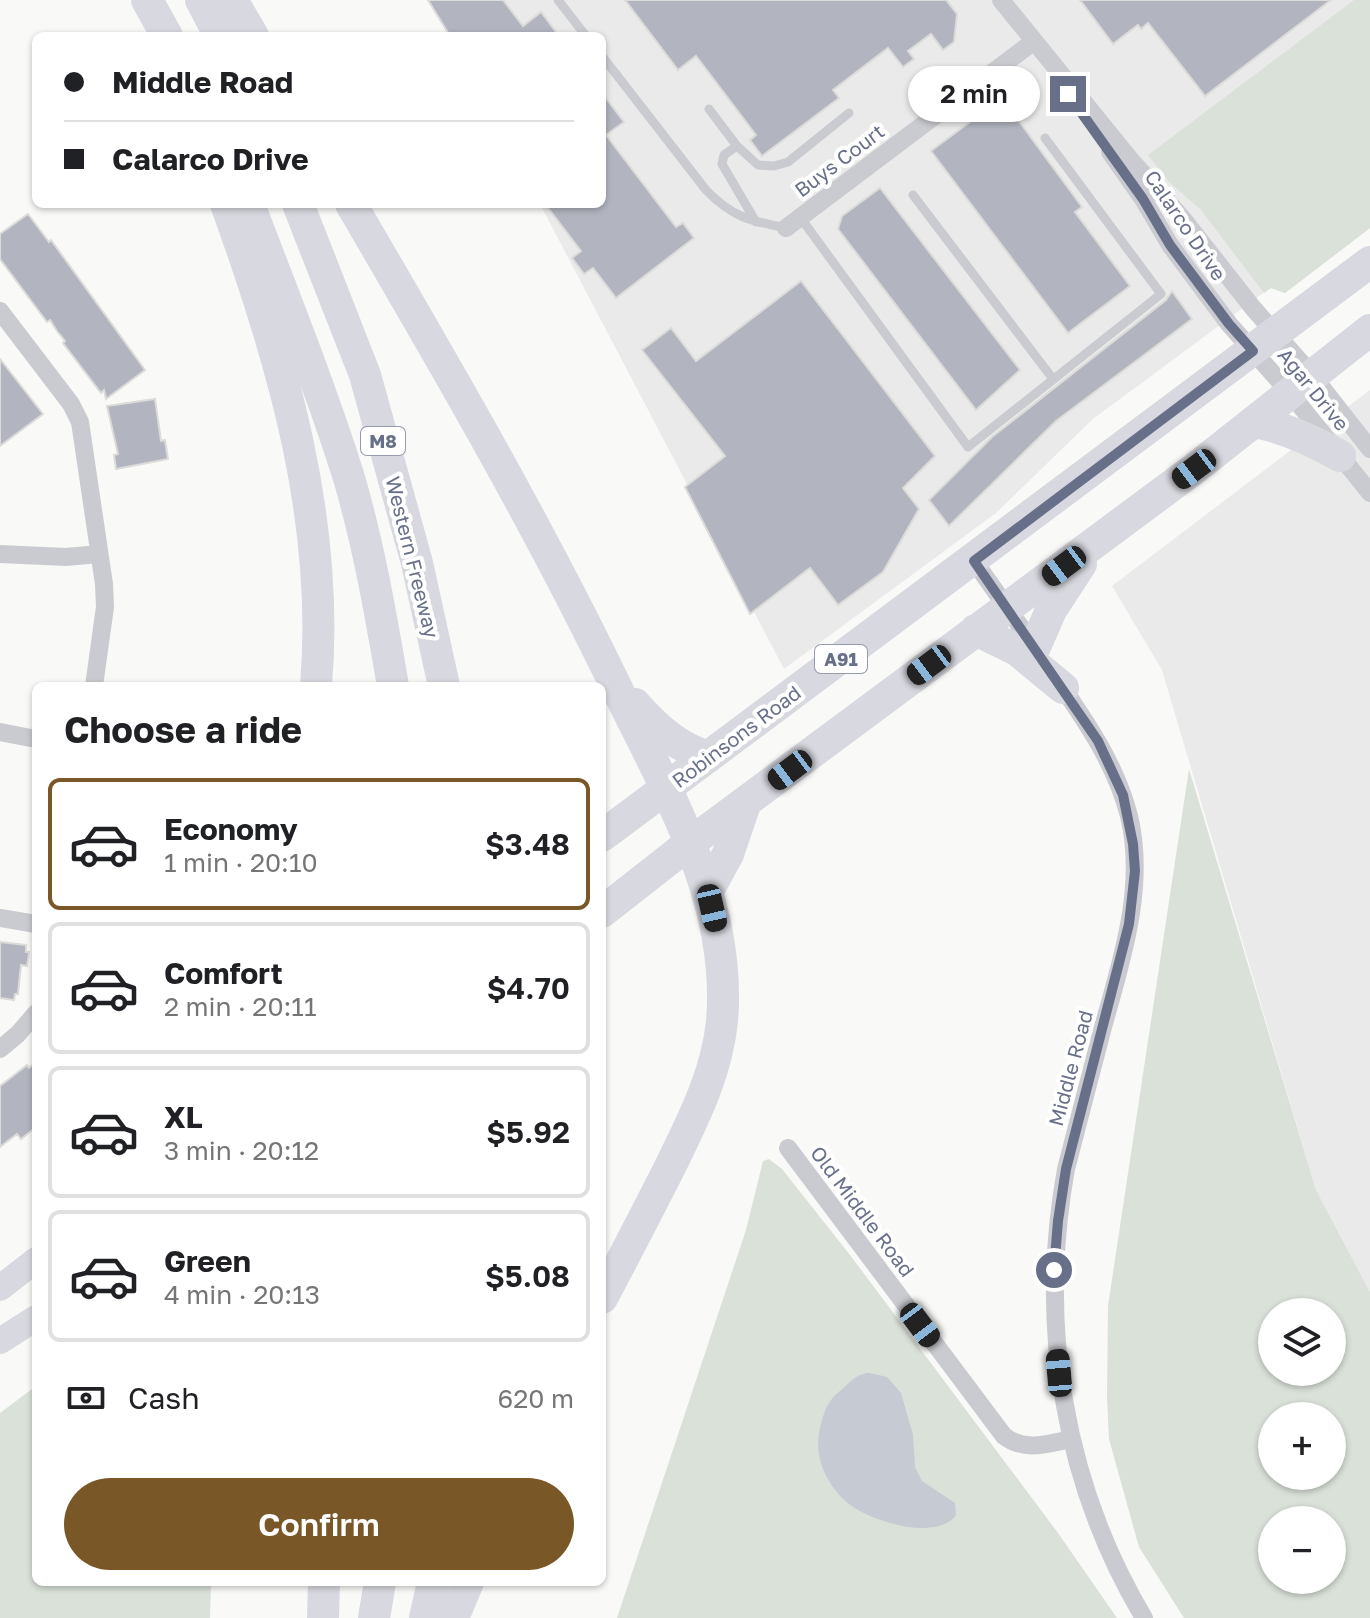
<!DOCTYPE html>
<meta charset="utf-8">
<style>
:root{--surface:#fff;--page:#f6f6f6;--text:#202124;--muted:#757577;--line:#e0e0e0;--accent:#7a5727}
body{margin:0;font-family:"Golos Text",sans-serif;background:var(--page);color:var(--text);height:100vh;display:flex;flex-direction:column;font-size:30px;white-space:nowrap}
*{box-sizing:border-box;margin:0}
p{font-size:26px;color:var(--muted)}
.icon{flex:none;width:44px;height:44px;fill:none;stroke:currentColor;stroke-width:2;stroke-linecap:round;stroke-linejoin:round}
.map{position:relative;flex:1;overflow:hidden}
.details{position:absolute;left:32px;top:682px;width:574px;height:904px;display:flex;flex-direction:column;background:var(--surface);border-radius:12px;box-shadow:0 2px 6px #0004}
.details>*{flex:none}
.banner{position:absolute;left:32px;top:32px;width:574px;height:176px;border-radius:12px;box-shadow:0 2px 6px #0004;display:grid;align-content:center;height:176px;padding:0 32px;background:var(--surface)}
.tools{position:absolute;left:1258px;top:1298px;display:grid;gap:16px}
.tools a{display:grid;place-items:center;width:88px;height:88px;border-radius:50%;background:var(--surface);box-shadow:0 2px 6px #0004;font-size:40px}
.end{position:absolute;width:36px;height:36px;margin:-18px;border:10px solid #686f89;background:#fff;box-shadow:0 0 0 4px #fff}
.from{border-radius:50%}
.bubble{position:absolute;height:56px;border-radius:28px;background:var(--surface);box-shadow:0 2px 6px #0004;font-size:26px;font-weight:600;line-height:56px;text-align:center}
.car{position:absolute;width:24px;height:48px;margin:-24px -12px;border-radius:10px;box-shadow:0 0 6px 2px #0007;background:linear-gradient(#222 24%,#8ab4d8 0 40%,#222 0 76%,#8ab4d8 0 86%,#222 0)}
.banner b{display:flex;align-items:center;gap:28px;height:76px;font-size:30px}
.banner b+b{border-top:2px solid var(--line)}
.banner i{width:20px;height:20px;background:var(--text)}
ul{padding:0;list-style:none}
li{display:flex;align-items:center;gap:24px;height:132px;margin:0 16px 12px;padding:0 16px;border:4px solid var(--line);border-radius:12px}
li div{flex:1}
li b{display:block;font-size:30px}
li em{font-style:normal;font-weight:600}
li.active{border-color:var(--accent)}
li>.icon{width:72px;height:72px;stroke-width:1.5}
h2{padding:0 32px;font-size:36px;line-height:96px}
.pay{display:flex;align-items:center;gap:20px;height:88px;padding:0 32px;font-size:30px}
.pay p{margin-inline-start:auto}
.cta{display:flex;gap:16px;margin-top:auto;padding:16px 32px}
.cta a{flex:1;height:92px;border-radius:48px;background:var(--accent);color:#fff;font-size:32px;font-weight:600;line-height:92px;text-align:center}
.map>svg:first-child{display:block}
.built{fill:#eaeaea}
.green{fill:#d9e1d8;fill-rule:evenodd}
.water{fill:#c6cbd3}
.building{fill:#b2b5bf;stroke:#dbdbd9;stroke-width:2}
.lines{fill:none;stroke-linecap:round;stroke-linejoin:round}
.lane{stroke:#cacbd0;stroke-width:9}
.street{stroke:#cacbd0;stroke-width:18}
.secondary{stroke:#d8d9e0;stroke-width:26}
.highway{stroke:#d8d9e0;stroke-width:32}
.route{stroke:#686f89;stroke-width:10}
.labels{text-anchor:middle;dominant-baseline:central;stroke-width:8;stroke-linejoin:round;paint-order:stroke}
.shield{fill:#fff;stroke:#959aac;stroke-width:2}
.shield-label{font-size:18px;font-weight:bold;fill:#686f89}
.street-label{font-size:20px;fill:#686f89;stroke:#fff}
</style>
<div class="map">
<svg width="1370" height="1618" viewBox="0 0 1370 1618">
<rect width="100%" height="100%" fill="#f9f9f7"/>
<!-- built -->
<path class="built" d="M430,0H1370V228L1285,293L1270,288L1093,419L996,513L784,669L540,204H602V36H452Z
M1370,390V1292L1316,1190L1162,670L1112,586Z"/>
<!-- green -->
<path class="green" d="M1354,0H1370V228L1285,293L1271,288L1264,293L1201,210L1168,181L1148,155Z
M1189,769L1316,1190L1370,1292V1618H1184L1139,1547L1109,1439L1107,1398L1108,1306ZM1332,1312V1372H1272V1312ZM1272,1416H1332V1476H1272ZM1272,1520H1332V1580H1272Z
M769,1159L782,1169L850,1255L1058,1533L1117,1618H617L746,1230L763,1161Z
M36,1386V1582H211L210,1618H0V1413Z"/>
<!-- water -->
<path class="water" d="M870,1373L887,1377L901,1393L913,1435L915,1467L922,1481L955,1503L956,1515C937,1542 870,1521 849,1504C826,1485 813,1456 820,1428C824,1412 827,1401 840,1391C850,1383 856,1373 870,1373Z"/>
<!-- building -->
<path class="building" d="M428,0H503L523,26L541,12L559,36H450Z
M625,0H946L957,14L954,42L943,50L931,34L908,51L914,59L903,67L888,48L833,90L839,98L762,156L750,140L756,135L696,56L678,70Z
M1080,0H1331L1205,96L1148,23L1141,29L1138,25L1113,44Z
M602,93L624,122L606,135L676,227L683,223L694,238L616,298L593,268L584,274L572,258L581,251L545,204H602Z
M1002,98L1082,207L1075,212L1130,286L1068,333L931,151Z
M880,188L1020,370L976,410L838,229L842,216Z
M28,214L49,242L51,240L145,370L106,399L104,390L101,393L63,343L65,341L57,331L50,320L47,322L0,259V234Z
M801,281L935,456L903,488L919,509L883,572L838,605L810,568L750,614L685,487L725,456L642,350L671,328L696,361Z
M1172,291L1192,319L1056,421L949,526L929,500L992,437L1166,300Z
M0,359L43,414L0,446Z
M155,399L161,441L165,440L168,459L116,469L114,455L118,454L107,406Z
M0,942L26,945V952H29L27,966L21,965L18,994H15L14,1000L0,998Z
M36,1062V1127L21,1139L17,1134L0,1147V1086L27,1065L29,1068Z"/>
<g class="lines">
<!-- lane -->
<path class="lane" d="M558,0L586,36
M602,56L706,190C732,217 750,221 786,228
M709,109L737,146L724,155L722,164L756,222
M737,146L758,165L774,166L788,162L849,113
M913,195L1053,379
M800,217L968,447L1161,294L1045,138"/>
<!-- street -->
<path class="street" d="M1001,0L1129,158L1183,219L1253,308L1312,375L1370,449
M1110,152L1143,199L1170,245L1229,324L1290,393L1370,493
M786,228L1033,42
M0,311L71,404L80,422L104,584L105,607L94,686
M0,554L66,557L99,554
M974,561L1037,650
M1058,681C1087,723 1116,765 1129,816C1146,886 1122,959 1103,1027C1091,1074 1078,1122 1066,1169C1038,1324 1063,1482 1144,1618
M0,732L36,739
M0,918L36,924
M0,1049L18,1034L36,1013
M788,1148L1004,1436C1025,1452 1047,1444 1071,1439"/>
<!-- secondary -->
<path class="secondary" d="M0,1288L36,1260
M0,1341L36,1318"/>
<!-- highway -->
<path class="highway" d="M147,0L167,36
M201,0L220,36
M232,0L253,36
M226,204C282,358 330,520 316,686
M249,204C283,295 320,385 349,478C369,546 381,616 393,686
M298,204L365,375L417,563L444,686
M351,204C445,365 539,526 620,695C670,797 732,903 722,1021C717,1074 692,1122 669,1169C647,1212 625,1255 602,1298
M1255,422C1286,428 1312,440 1340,456
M976,630L1017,650L1063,688
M1035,647L1051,610L1081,564
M635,704C656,728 677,747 708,757
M602,836L1370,262
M708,891L728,854L745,804
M602,912L690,843L1194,469L1370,330
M323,1618L324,1582
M374,1618L380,1582
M425,1618L433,1582
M453,1618L468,1582"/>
</g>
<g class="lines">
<!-- route -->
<path class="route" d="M1054,1270L1058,1221L1066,1169L1129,924L1135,871L1133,844L1123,795L1098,741L974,561L1253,351L1229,324L1170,245L1143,199L1068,94"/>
</g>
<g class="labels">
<!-- shield labels -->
<g class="shield">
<rect x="361" y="427" width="44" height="28" rx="6"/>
<rect x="815" y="645" width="52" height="28" rx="6"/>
</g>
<g class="shield-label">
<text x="383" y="441">M8</text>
<text x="841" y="659">A91</text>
</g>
<!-- street labels -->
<g class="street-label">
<text transform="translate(839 160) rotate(-37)">Buys Court</text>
<text transform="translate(1186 225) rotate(56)">Calarco Drive</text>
<text transform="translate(1314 389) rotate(51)">Agar Drive</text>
<text transform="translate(413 557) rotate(76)">Western Freeway</text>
<text transform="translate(736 736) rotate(-37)">Robinsons Road</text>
<text transform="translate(1070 1068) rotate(-75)">Middle Road</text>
<text transform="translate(863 1211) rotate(53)">Old Middle Road</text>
</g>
</g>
</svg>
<div class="tools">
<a><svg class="icon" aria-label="layers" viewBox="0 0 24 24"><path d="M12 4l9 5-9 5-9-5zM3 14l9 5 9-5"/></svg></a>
<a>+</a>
<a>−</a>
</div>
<i class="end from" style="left:1054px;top:1270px"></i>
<i class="end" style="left:1068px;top:94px"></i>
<div class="bubble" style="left:908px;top:66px;width:132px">2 min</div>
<i class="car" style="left:1194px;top:469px;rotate:233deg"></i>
<i class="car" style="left:1064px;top:566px;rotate:233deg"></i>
<i class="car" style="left:929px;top:665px;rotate:233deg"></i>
<i class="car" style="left:790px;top:770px;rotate:233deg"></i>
<i class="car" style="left:712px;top:908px;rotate:167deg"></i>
<i class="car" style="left:920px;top:1325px;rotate:143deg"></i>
<i class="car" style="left:1059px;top:1373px;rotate:355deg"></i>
<div class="banner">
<b><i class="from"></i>Middle Road</b>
<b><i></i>Calarco Drive</b>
</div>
<section class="details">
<h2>Choose a ride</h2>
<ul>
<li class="active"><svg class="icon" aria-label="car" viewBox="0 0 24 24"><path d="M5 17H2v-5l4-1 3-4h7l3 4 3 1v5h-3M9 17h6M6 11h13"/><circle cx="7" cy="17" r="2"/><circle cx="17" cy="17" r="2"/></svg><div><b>Economy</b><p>1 min · 20:10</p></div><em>$3.48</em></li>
<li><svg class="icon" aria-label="car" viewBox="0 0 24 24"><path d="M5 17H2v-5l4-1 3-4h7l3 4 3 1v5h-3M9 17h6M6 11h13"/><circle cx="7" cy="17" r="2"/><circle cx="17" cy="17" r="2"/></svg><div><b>Comfort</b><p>2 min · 20:11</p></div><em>$4.70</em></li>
<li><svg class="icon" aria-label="car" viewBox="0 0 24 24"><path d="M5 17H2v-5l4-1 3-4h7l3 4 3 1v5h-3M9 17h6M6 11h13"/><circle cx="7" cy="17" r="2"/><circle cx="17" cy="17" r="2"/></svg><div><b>XL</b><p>3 min · 20:12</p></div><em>$5.92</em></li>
<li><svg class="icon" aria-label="car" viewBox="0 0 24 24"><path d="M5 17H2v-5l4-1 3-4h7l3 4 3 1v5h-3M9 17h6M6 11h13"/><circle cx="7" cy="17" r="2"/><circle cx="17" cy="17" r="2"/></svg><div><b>Green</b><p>4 min · 20:13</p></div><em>$5.08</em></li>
</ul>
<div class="pay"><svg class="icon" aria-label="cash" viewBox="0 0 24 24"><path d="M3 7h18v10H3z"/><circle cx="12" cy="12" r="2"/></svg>Cash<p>620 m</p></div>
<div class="cta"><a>Confirm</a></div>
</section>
</div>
